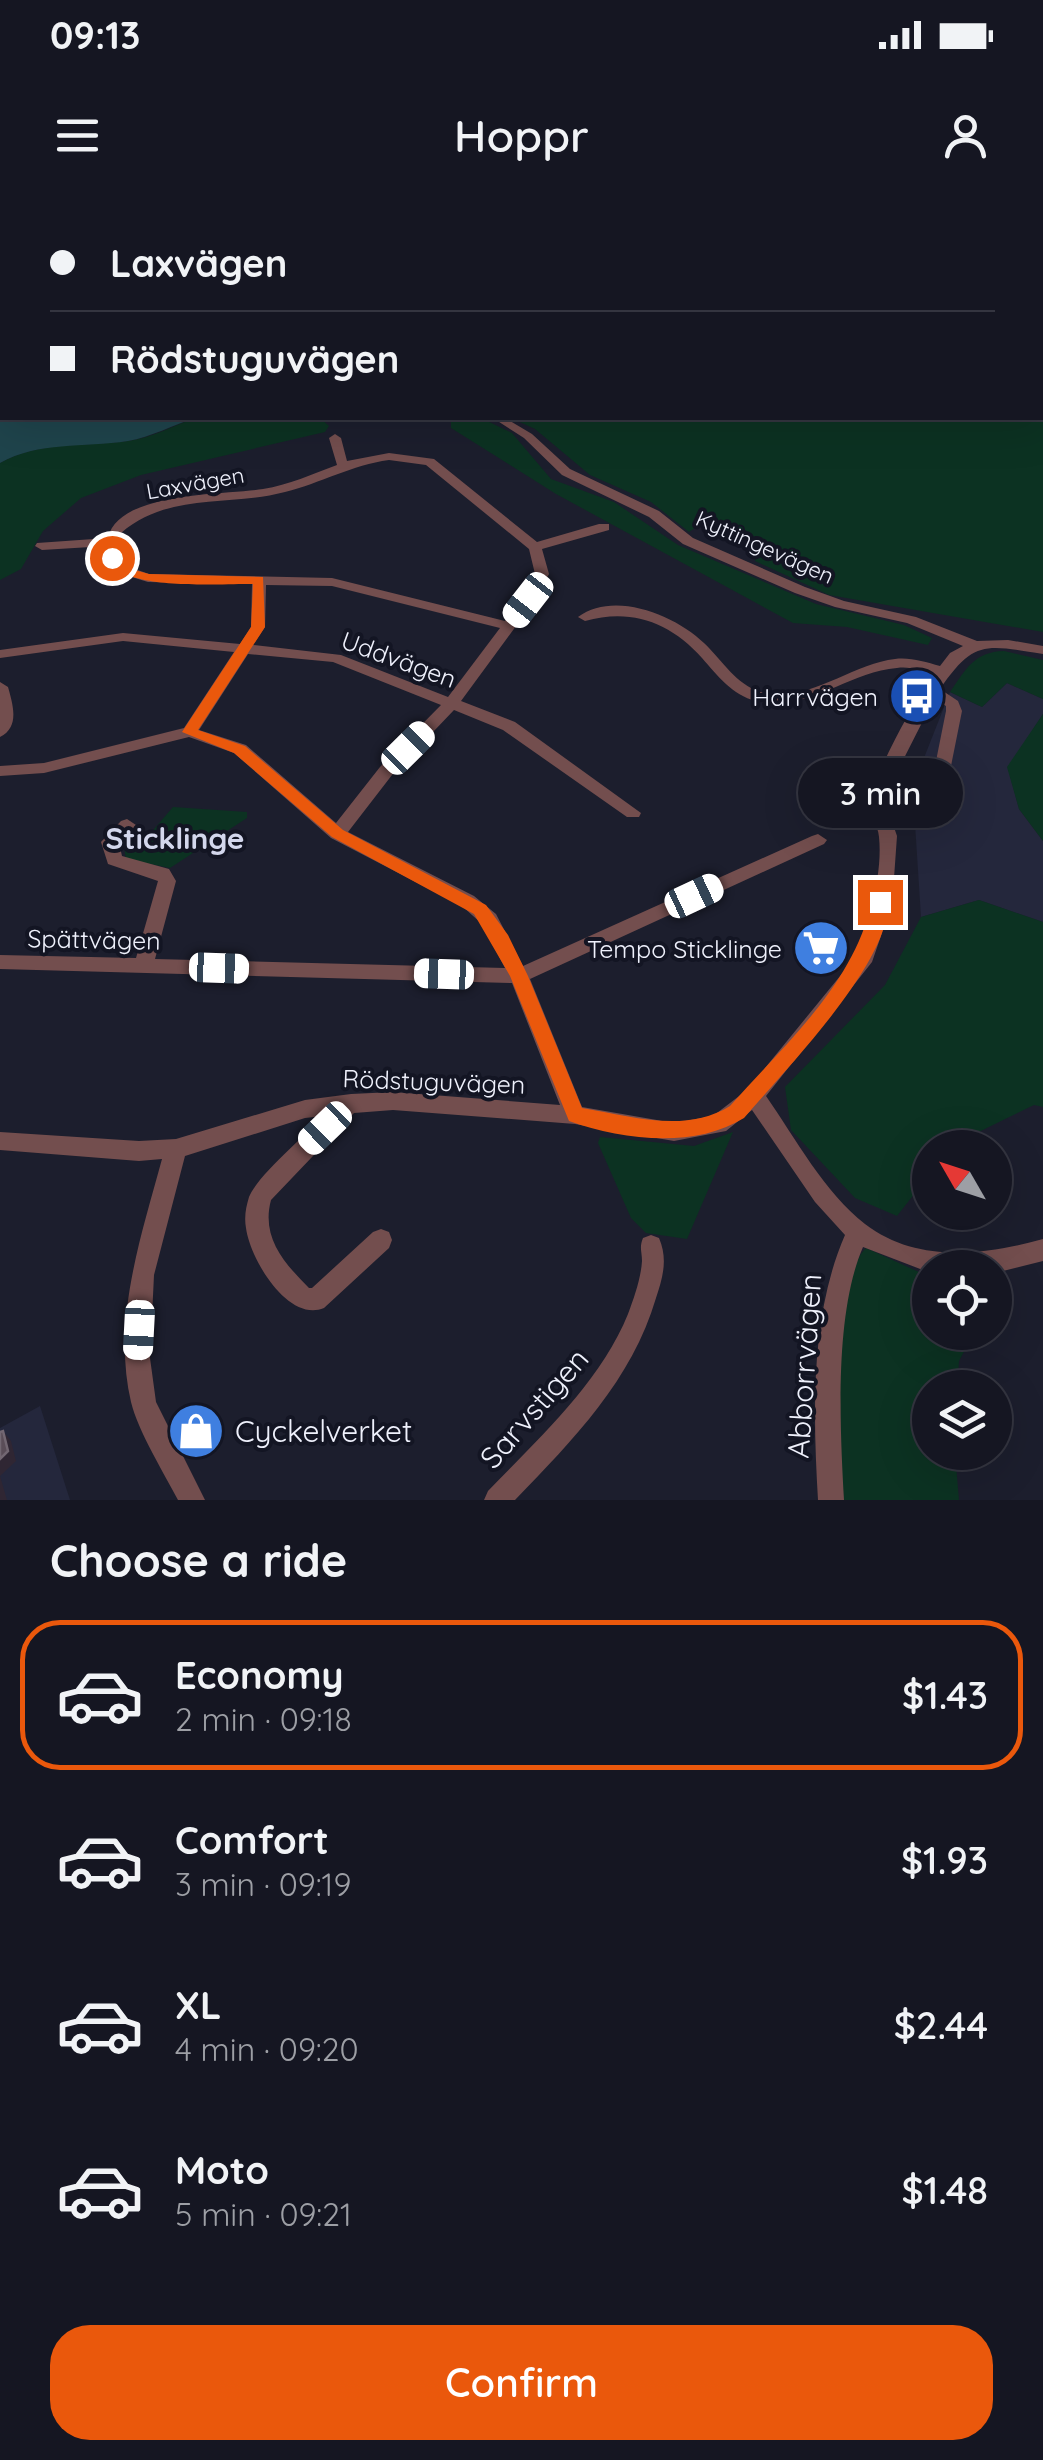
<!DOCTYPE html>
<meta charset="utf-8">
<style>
:root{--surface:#151622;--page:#22232f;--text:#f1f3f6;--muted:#9d9fa5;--line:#343540;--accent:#ea580c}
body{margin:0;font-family:Quicksand,sans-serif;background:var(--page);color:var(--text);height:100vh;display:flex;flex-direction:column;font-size:38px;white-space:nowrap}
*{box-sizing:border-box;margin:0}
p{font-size:32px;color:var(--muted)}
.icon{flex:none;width:55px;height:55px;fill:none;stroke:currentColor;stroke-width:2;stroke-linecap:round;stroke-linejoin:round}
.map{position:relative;height:1300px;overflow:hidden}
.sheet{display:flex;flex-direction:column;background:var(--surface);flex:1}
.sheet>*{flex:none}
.guide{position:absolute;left:0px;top:0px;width:1045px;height:220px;box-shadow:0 10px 40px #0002,0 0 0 2px var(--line);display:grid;align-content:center;height:220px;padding:0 50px;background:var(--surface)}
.needle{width:65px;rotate:309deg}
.fabs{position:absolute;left:912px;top:930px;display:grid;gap:20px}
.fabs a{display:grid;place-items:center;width:100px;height:100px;border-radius:50%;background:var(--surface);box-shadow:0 10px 40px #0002,0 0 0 2px var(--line);font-size:50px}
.end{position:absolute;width:45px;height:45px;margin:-22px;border:12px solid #ea580c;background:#fff;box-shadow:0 0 0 5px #fff}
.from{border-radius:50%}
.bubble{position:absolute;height:70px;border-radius:35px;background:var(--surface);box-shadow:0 10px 40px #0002,0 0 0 2px var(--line);font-size:32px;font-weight:600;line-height:70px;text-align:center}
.car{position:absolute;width:30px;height:60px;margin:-30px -15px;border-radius:12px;box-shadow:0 0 8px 2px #0007;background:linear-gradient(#fff 24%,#345 0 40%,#fff 0 76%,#345 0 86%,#fff 0)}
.guide b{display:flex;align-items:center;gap:35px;height:95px;font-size:38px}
.guide b+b{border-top:2px solid var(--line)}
.guide i{width:25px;height:25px;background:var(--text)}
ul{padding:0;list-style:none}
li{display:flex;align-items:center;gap:30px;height:150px;margin:0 20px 15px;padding:0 30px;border:5px solid transparent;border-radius:40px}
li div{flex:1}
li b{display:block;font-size:38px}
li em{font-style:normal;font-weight:600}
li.current{border-color:var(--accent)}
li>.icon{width:90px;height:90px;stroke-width:1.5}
h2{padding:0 50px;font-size:45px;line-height:120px}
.cta{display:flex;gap:20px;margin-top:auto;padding:20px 50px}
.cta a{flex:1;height:115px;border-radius:40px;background:var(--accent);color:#fff;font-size:40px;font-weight:600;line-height:115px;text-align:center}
.status{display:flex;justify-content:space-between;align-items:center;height:70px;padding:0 50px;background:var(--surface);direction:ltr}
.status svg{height:28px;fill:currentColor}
header{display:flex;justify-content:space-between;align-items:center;height:130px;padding:0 50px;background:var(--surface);font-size:45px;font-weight:600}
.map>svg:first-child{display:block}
.built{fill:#24273c}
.green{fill:#0c3222}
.water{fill:#1f444c}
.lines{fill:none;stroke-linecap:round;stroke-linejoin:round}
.ferry{stroke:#90e4f5;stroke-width:2.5;stroke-dasharray:6 5;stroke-linecap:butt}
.minor{fill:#734e4e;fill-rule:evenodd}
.shaded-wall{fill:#2f2633}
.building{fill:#5a4d58;stroke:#726772;stroke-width:2.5}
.route{fill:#ea580c}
.labels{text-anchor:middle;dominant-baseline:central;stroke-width:8;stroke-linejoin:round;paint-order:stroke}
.far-street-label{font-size:22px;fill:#eff1fc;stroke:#131523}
.street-label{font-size:25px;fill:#eff1fc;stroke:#131523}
.poi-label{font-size:25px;fill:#eff1fc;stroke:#131523;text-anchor:end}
.quarter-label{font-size:30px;font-weight:bold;fill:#d3d7ec;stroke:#131523}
.near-street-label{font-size:30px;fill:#eff1fc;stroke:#131523}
.near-poi-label{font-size:30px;fill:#eff1fc;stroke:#131523;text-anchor:start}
</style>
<div class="status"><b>09:13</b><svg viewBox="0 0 49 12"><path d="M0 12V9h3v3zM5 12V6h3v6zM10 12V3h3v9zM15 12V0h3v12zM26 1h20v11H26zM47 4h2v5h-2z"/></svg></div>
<header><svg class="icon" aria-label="menu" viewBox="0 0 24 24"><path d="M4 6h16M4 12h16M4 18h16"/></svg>Hoppr<svg class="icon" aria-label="person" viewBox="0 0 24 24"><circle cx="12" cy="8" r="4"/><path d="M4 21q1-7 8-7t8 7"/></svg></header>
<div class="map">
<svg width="1043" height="1300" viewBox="0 0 1043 1300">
<rect width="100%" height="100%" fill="#1c1e2d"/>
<!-- built -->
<path class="built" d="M1007,483L1043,499V514L1008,568L1019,609L1043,641V722L979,700L921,717L913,593L920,568L950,492L982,507Z
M40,1206L70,1300H0V1228Z"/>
<!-- green -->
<path class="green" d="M539,0H1043V432L829,395L755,361L757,338L708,319L689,332L651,302L590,275L535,229L511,218H1042V2H536Z
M195,218H320L329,226L325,232L141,275L81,298L43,331L21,369L0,380V263C39,241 83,247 128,241C151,238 173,226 195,218Z
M451,218H481L512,233L551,279L614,302L678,345L816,404L904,425L932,438L928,445L847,427L793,423L556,294L451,228Z
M1004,451L1043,460V499L1007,483L982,507L950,492C966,469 974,452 1004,451Z
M1043,514V641L1019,609L1007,567Z
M173,607L247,612V618L170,668L126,659L123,641L148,636Z
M979,700L1043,722V907L1034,905L948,947L930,948V974L897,1016L855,998L791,930L785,887L885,785L921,717Z
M733,932L687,1039L646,1033L631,1018L598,943L600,937L694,946Z
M866,1048L930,1077V1132L974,1133L959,1161L957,1187L930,1188V1252L955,1253L959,1300H840C840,1251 833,1078 866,1048Z"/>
<!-- water -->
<path class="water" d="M0,0H539L2,2L0,170Z
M0,175L2,218H195C173,225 151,237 128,241C83,248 39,241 0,263Z"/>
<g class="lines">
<!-- ferry -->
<path class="ferry" d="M192,2L200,0"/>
<!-- minor -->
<path class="minor" d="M1042,77H1043V83H1042Z
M493,218H505L532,234L570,269L659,311L693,338L805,387L844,401L916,417L977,441L1008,440L1043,446V454C986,445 974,439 940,489L958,501L962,511L951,566L943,571L935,566L946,511V506L934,499L897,572L886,604L897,636L894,678L882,733L872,762L766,896C796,939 824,992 865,1024C917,1064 985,1055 1043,1039V1061L995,1073V1068H930V1072H928L863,1047C834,1114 840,1227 844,1300H818C813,1214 810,1115 845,1035L815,1002L752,910L726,931L674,941L575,924L393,910L354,913L271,1000C261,1037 284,1063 309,1088H312L373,1032L381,1029L389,1032L392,1040L389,1048L324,1108C288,1123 250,1059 246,1028C244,1017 246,1007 249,997C257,976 307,934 324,916L305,918L185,956L154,1075L150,1158L156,1202L205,1300H178C164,1273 138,1231 131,1202C112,1120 141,1037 162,959L139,961L0,950V932L139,941L176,939L305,900L351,894L393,892L560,905L512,783L0,769V755L136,758L158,681L108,664L101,642L121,621L127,619L136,625L119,643L122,656L169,669L176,681L155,759L505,768L482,724L462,706L331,638L234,553L189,537L44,573L0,576V566L44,563L184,528L234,452L123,441L0,458V450L123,433L240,444L251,427L252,384L148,382L122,374L105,358L107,346L42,350L35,346L37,343L108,338C118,291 226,295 263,289C289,285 312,274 337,265L329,238L335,234L341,238L347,261L389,253L434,259L537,342L599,324H609V330L542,349L549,374L533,403L461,501L515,522L641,613L639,617H627L503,530L454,510L392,575L348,632L474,696L496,714L523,766L812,636L818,634L827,640L824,644L530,779L582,907L674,923L713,916L747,890L854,759C868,723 883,676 879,637C878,624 868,612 871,599C879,564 913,504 934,474C922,471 910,466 897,468C847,472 808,513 756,501C732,495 718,476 702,458C670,422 631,408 585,421L578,417C614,390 675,415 704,443C721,459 733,480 755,490C800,509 850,464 895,459C910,457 925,462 940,466L950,453L963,446L907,423L835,407L795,393L683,344L649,317L562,275L524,238ZM389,260L426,265L529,349L535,374L505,421L332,378L149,374L132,368L119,357L121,333C168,292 229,307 285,292C321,283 352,265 389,260ZM266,385L332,386L500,428L448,497L341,455L253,445L265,427ZM248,454L333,462L441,505L380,567L336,623L246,545L199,530Z
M0,482L8,487C13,505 20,527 0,537Z
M651,1035L659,1038C668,1059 663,1077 656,1098C632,1180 573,1240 515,1300H484L488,1291C539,1238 600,1183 628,1114C634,1098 641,1078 642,1061C642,1051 639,1048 643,1038Z"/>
</g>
<!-- shaded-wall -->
<path class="shaded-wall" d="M3,1231L11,1241L16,1261L0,1276L7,1300H0V1259Z"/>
<!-- building -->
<path class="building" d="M3,1231L8,1251L0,1259V1232Z"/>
<!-- route -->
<path class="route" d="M108,355H117L131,369L149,374L263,377L265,427L198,530L245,546L343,630L486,705L508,735L528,776L582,908C631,916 685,934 730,906C785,844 853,785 872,702L886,697C901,753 780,875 744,918C694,949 623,940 569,921L510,776L474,714L332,637L234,553L182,532L251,427L253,384C221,383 114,393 108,355Z"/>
<!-- icons -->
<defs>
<g id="bus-disc" transform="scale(2.875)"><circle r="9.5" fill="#1a4fb4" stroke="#131523"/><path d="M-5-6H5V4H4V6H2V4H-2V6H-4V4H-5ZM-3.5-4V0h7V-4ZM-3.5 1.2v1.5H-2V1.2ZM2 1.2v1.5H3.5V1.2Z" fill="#fff"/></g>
<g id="supermarket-disc" transform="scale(2.875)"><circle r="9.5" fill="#3f7fe0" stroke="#131523"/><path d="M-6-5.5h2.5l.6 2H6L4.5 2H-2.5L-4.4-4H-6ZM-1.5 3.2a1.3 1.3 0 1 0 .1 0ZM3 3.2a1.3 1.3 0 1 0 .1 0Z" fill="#fff"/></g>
<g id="shop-disc" transform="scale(2.875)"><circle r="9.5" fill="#3f7fe0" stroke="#131523"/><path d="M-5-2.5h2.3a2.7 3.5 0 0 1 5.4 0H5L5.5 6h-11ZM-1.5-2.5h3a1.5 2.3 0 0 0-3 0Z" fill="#fff"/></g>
</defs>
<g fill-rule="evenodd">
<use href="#bus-disc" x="917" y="496"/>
<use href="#supermarket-disc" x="821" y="748"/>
<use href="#shop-disc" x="196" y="1231"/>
</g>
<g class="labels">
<!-- far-street labels -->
<g class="far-street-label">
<text transform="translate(195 283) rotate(-10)">Laxvägen</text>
<text transform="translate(765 347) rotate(24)">Kyttingevägen</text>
</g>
<!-- street labels -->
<g class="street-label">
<text transform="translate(399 459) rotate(20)">Uddvägen</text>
<text transform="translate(94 739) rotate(1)">Spättvägen</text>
<text transform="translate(434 881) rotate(2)">Rödstuguvägen</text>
</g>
<!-- poi labels -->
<g class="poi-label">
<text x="878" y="496">Harrvägen</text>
<text x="782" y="748">Tempo Sticklinge</text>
</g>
<!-- quarter labels -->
<g class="quarter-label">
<text x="175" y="638">Sticklinge</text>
</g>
<!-- near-street labels -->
<g class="near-street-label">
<text transform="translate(804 1166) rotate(-86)">Abborrvägen</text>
<text transform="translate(534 1208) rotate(-49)">Sarvstigen</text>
</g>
<!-- near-poi labels -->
<g class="near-poi-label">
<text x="235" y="1231">Cyckelverket</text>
</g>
</g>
</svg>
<div class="fabs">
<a><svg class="needle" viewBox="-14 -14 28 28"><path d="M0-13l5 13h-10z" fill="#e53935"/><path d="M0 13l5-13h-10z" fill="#9d9fa5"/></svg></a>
<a><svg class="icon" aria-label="locate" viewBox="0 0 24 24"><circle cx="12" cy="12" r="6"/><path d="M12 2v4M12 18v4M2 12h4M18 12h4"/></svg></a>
<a><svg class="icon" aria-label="layers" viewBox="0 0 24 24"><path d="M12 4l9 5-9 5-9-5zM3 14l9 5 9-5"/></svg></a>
</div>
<i class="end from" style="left:112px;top:358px"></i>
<i class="end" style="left:880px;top:702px"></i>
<div class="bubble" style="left:798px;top:558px;width:165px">3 min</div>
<i class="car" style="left:528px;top:400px;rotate:218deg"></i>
<i class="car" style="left:408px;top:548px;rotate:45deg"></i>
<i class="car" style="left:694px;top:696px;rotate:65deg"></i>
<i class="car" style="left:219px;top:768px;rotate:92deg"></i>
<i class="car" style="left:444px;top:774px;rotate:272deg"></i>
<i class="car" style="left:325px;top:928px;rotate:226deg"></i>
<i class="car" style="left:139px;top:1130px;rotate:183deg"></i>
<div class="guide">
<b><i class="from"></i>Laxvägen</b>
<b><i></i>Rödstuguvägen</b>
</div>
</div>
<section class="sheet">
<h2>Choose a ride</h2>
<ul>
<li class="current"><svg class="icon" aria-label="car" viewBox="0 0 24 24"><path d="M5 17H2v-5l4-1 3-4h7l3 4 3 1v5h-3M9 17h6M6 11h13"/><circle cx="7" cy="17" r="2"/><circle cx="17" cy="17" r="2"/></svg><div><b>Economy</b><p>2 min · 09:18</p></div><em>$1.43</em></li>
<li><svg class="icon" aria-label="car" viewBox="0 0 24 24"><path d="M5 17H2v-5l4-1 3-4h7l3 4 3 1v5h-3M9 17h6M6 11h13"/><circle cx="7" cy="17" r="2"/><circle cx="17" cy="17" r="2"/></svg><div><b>Comfort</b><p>3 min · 09:19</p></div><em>$1.93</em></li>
<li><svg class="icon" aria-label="car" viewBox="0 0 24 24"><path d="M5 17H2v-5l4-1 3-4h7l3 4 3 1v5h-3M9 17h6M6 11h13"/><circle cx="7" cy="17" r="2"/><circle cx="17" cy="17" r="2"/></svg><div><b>XL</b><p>4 min · 09:20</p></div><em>$2.44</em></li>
<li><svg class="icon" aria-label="car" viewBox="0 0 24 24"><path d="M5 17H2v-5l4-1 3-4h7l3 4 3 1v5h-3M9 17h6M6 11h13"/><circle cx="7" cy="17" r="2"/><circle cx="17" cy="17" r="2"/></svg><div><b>Moto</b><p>5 min · 09:21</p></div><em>$1.48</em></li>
</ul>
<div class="cta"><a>Confirm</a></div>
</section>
